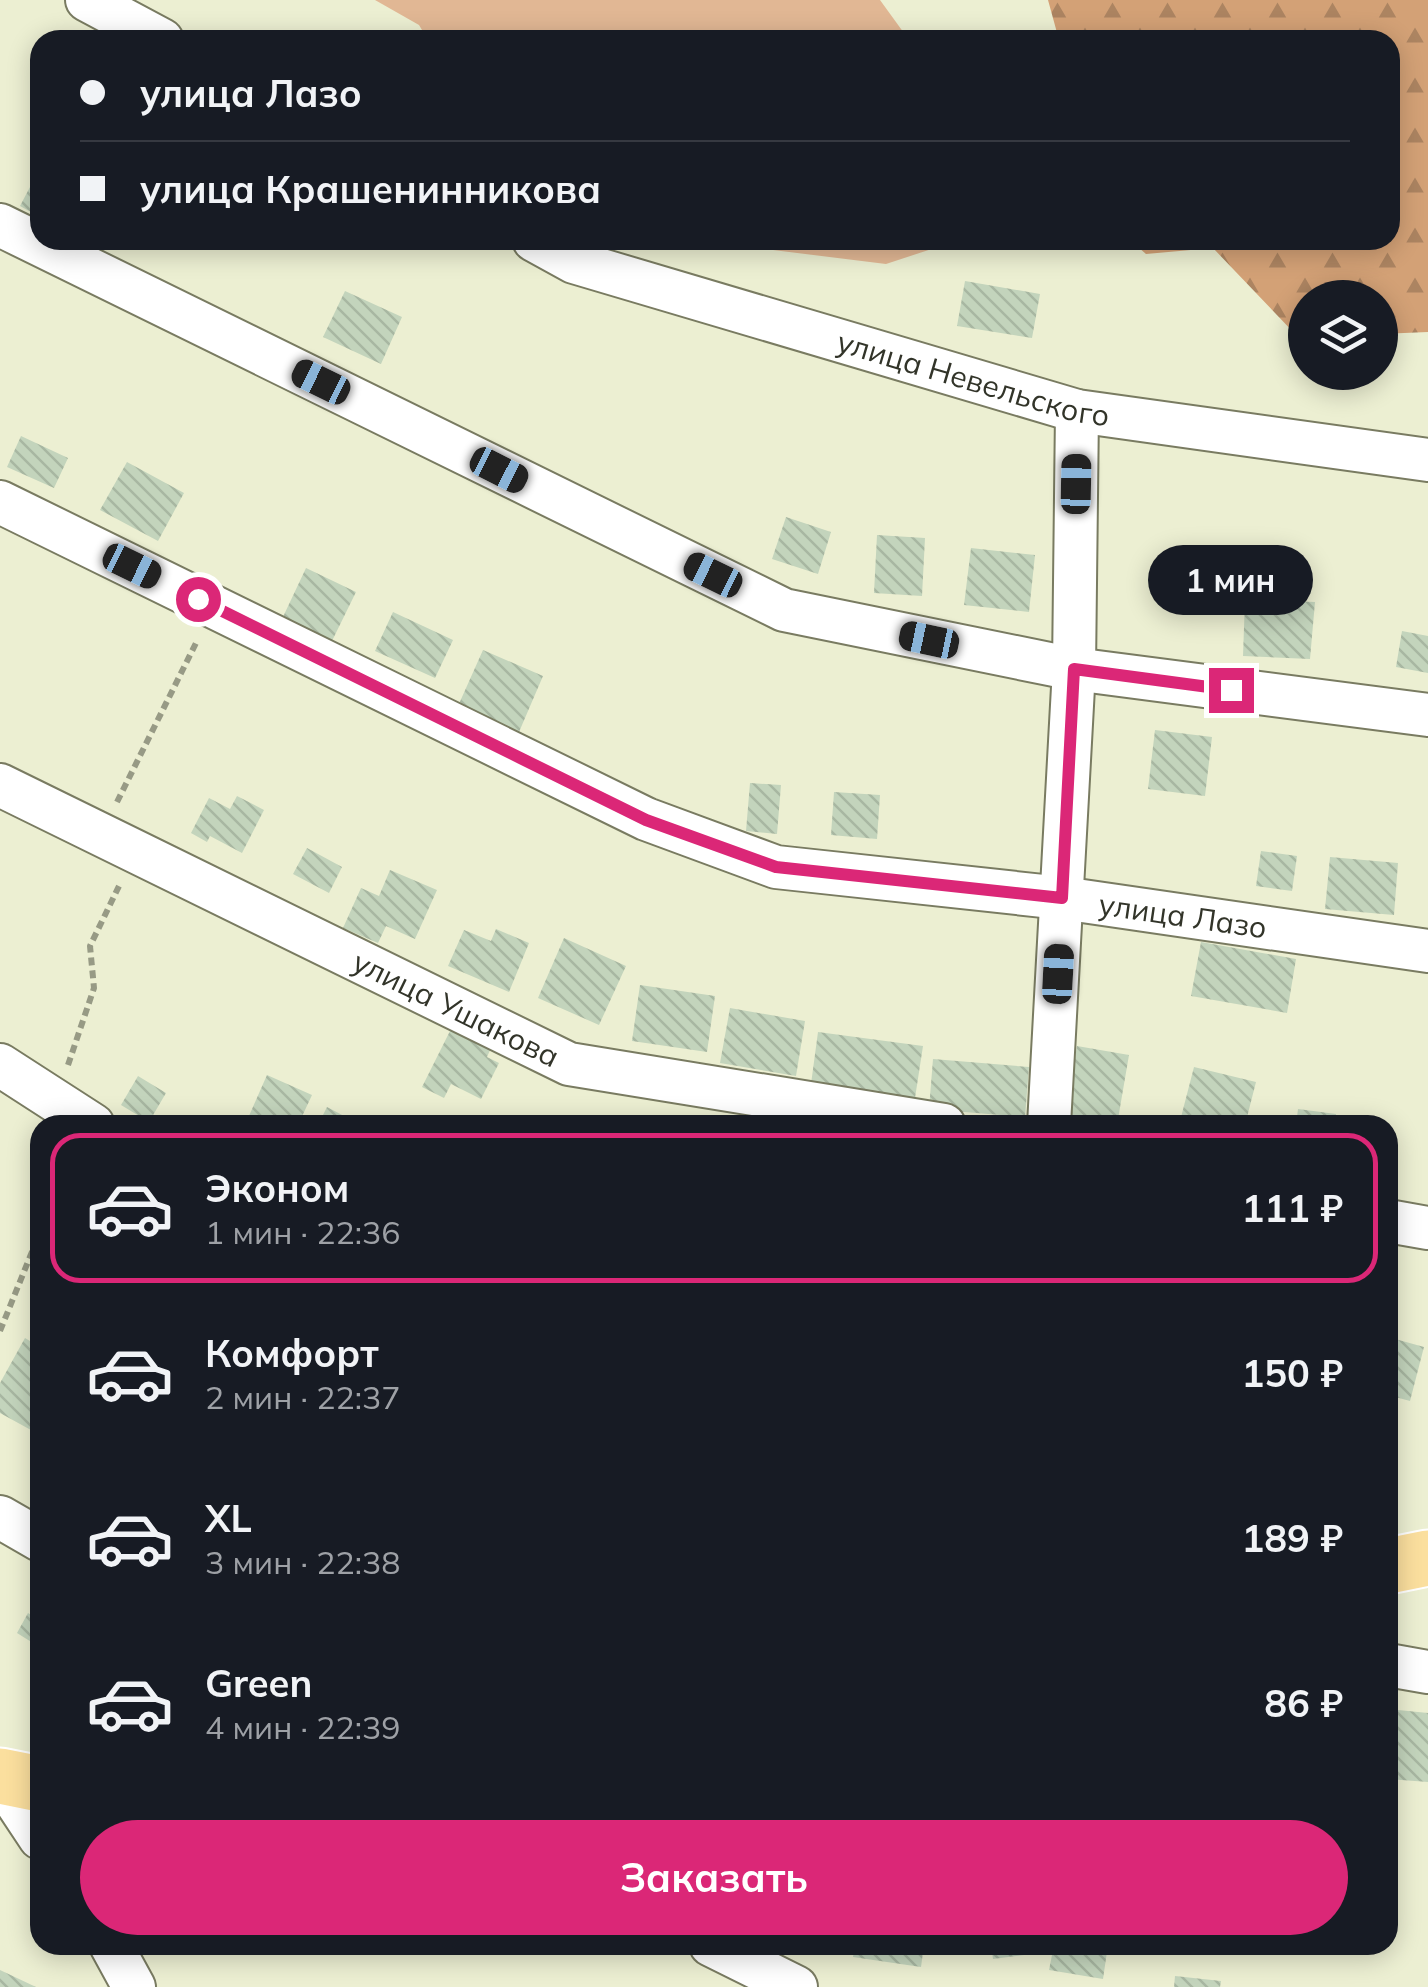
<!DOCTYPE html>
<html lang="ru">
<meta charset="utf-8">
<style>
:root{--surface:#171b24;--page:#242831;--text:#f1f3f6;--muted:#9ea1a6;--line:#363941;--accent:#db2777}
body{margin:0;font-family:Mulish,sans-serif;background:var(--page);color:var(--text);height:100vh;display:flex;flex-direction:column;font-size:38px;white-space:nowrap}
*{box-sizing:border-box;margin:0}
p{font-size:32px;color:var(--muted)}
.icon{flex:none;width:55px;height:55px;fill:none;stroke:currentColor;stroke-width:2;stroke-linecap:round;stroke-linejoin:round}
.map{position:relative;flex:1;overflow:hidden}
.panel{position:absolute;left:30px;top:1115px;width:1368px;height:840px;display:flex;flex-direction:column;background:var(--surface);border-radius:30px;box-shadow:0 5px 25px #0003}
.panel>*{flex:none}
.banner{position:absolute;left:30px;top:30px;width:1370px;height:220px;border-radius:30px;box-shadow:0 5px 25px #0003;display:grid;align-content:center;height:220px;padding:0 50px;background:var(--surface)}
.buttons{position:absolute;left:1288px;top:280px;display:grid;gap:20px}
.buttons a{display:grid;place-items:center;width:110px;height:110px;border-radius:50%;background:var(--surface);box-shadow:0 5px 25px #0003;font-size:50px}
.end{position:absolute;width:45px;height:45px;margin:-22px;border:12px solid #db2777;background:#fff;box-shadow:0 0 0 5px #fff}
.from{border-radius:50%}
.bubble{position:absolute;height:70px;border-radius:35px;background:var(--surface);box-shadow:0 5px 25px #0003;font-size:32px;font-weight:700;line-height:70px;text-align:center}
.car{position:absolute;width:30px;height:60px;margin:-30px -15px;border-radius:12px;box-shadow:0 0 8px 2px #0007;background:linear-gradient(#222 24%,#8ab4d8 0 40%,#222 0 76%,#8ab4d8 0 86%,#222 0)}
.banner b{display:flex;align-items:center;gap:35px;height:95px;font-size:38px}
.banner b+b{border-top:2px solid var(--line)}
.banner i{width:25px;height:25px;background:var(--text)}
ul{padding:18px 0 0;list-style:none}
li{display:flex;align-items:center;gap:30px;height:150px;margin:0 20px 15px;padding:0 30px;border:5px solid transparent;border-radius:30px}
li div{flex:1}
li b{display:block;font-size:38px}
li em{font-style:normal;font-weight:700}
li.selected{border-color:var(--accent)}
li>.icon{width:90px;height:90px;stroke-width:1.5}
.button{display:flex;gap:20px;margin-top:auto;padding:20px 50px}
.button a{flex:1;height:115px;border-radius:60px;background:var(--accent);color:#fff;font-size:40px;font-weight:700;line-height:115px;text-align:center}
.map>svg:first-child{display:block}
.grass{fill:#e1b794}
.forest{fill:url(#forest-firs)}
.building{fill:url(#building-back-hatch)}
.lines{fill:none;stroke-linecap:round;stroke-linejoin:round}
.minor-casing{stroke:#797b61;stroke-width:46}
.major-casing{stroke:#fff;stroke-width:59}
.path{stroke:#979a85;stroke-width:6;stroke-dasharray:8 5;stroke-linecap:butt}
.minor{stroke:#fff;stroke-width:42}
.major{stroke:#fbdf9e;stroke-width:55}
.route{stroke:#db2777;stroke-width:12}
.labels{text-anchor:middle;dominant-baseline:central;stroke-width:8;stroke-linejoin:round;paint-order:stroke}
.street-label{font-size:30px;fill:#323429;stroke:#f9fcdf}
</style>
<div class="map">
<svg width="1428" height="1987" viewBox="0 0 1428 1987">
<defs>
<pattern id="forest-firs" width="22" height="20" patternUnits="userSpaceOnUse" patternTransform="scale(2.5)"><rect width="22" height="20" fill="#d3a176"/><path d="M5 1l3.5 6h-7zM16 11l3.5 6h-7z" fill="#ac8461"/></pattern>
<pattern id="building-back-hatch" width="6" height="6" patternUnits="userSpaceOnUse" patternTransform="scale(2.5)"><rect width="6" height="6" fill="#c3d4bc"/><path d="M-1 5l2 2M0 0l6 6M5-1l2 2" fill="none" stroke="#a8b7a2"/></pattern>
</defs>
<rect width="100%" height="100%" fill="#ecefd2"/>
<!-- grass -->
<path class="grass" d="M375,0H880L909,40H428L419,25Z
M763,240H959L886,264L773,250Z"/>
<!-- forest -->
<path class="forest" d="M1048,0H1428V332L1380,334V298H1305V335L1297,336L1213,248L1146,254L1130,240H1390V40H1059Z"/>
<!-- building -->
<path class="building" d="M40,168V217L20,206Z
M965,281L1040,294L1032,338L957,326Z
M345,291L402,317L381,364L323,337Z
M21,436L68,458L54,488L7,467Z
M127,462L184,493L158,541L100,510Z
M786,517L831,532L818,574L772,559Z
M877,535L925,538L922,596L874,593Z
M971,548L1035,555L1029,612L964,605Z
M306,568L356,592L331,643L282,619Z
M1245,599L1315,602L1310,659L1243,656Z
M393,612L453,640L435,678L375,651Z
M1402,631L1428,636V673L1396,667Z
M483,650L543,676L519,732L458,706Z
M1155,730L1212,737L1205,796L1148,789Z
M750,783L781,785L777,834L746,831Z
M834,792L880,795L877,839L831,835Z
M237,796L264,810L242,853L210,836L207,842L191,833L209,798L230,809Z
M307,848L342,867L329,893L293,874Z
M1261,851L1297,856L1292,891L1256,886Z
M1330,857L1398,863L1394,915L1325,909Z
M390,870L437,890L415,939L386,926L378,943L343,928L361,888L379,896Z
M496,929L529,943L509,992L448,966L464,930L491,941Z
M564,938L626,966L599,1025L538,998Z
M1201,942L1296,959L1287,1013L1191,996Z
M640,985L715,996L707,1052L632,1041Z
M730,1008L805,1021L796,1076L720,1063Z
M452,1027L491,1048L487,1057L499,1063L481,1099L451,1084L444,1098L422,1087Z
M818,1032L923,1046L915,1098L811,1084Z
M1077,1046L1129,1055L1117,1125L1064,1121Z
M933,1059L1029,1067L1025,1117L929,1109Z
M1194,1067L1256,1082L1245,1125H1179Z
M267,1075L312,1095L298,1125H245Z
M138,1076L166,1093L149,1122L121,1105Z
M327,1107L361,1125H318Z
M1298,1109L1336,1114L1335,1125H1296Z
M1388,1337L1424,1347L1410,1401L1388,1395Z
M25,1338L40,1347V1435L0,1413V1383Z
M28,1613L40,1620V1631L33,1643L17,1633Z
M1388,1709L1428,1713V1782L1388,1779Z
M855,1945H924L921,1967L853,1957Z
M991,1945H1026L1024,1955L993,1959Z
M1054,1945H1108L1103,1979L1049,1970Z
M0,1970L36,1987H0Z
M1175,1976L1221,1981L1220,1987H1174Z"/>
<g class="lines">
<!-- minor casing -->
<g class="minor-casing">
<g id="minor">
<path d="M87,0L162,40"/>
<path d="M0,225L784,610L1074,669L1428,715"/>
<path id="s1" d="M534,240L574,262L1077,411L1428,460"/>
<path id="s2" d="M0,502L646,819L776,867L1062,898L1428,951"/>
<path id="s3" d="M0,785L569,1064L944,1125"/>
<path d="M0,1065L93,1125"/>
<path d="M1049,1125L1074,669L1077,411"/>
<path d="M1388,1221L1428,1228"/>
<path d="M0,1517L40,1540"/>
<path d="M1388,1665L1428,1672"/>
<path d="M0,1778L40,1838"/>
<path d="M111,1945L134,1987"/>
<path d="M711,1945L796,1987"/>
</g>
</g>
<!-- major casing -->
<g class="major-casing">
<path id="major" d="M1388,1566L1428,1558
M0,1776L40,1784"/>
</g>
<!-- path -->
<path class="path" d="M117,802L198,639
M68,1065L94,988L90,946L120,884
M0,1331L40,1232"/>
<!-- minor -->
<use href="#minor" class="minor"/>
<!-- major -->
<use href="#major" class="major"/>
</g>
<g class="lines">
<!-- route -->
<path class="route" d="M198,599L646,820L776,867L1062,898L1074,669L1231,690"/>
</g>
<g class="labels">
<!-- street labels -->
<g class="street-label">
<text stroke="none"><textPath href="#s1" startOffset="462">улица Невельского</textPath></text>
<text stroke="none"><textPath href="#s2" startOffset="1268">улица Лазо</textPath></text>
<text stroke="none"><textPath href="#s3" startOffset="508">улица Ушакова</textPath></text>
</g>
</g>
</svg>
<div class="buttons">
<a><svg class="icon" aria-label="layers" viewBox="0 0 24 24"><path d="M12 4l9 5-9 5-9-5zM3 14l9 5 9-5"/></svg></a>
</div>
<i class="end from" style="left:198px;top:599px"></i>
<i class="end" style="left:1231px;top:690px"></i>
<div class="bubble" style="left:1148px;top:545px;width:165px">1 мин</div>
<i class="car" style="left:321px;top:382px;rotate:296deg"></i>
<i class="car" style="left:499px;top:470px;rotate:117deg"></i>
<i class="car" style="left:1076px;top:484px;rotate:1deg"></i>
<i class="car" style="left:132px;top:566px;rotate:116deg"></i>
<i class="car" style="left:713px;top:575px;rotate:296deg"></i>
<i class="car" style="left:929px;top:640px;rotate:282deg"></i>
<i class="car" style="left:1058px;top:974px;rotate:3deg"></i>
<div class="banner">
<b><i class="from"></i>улица Лазо</b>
<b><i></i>улица Крашенинникова</b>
</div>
<section class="panel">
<ul>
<li class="selected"><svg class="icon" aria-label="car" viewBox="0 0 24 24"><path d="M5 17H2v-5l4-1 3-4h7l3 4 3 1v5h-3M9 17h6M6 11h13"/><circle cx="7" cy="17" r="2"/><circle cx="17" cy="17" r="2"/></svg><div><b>Эконом</b><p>1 мин · 22:36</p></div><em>111 ₽</em></li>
<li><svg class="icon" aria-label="car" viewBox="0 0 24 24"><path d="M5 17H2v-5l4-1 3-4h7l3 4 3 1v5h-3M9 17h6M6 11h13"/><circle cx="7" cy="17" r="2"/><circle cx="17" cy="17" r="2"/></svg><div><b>Комфорт</b><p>2 мин · 22:37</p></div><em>150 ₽</em></li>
<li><svg class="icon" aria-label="car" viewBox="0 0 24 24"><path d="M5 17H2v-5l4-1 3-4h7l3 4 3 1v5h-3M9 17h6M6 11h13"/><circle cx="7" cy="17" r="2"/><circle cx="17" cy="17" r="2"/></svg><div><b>XL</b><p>3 мин · 22:38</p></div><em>189 ₽</em></li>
<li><svg class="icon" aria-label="car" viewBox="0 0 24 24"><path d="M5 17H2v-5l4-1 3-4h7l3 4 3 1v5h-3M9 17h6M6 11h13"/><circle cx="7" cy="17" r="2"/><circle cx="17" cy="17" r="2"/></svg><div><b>Green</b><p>4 мин · 22:39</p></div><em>86 ₽</em></li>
</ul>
<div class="button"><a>Заказать</a></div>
</section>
</div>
